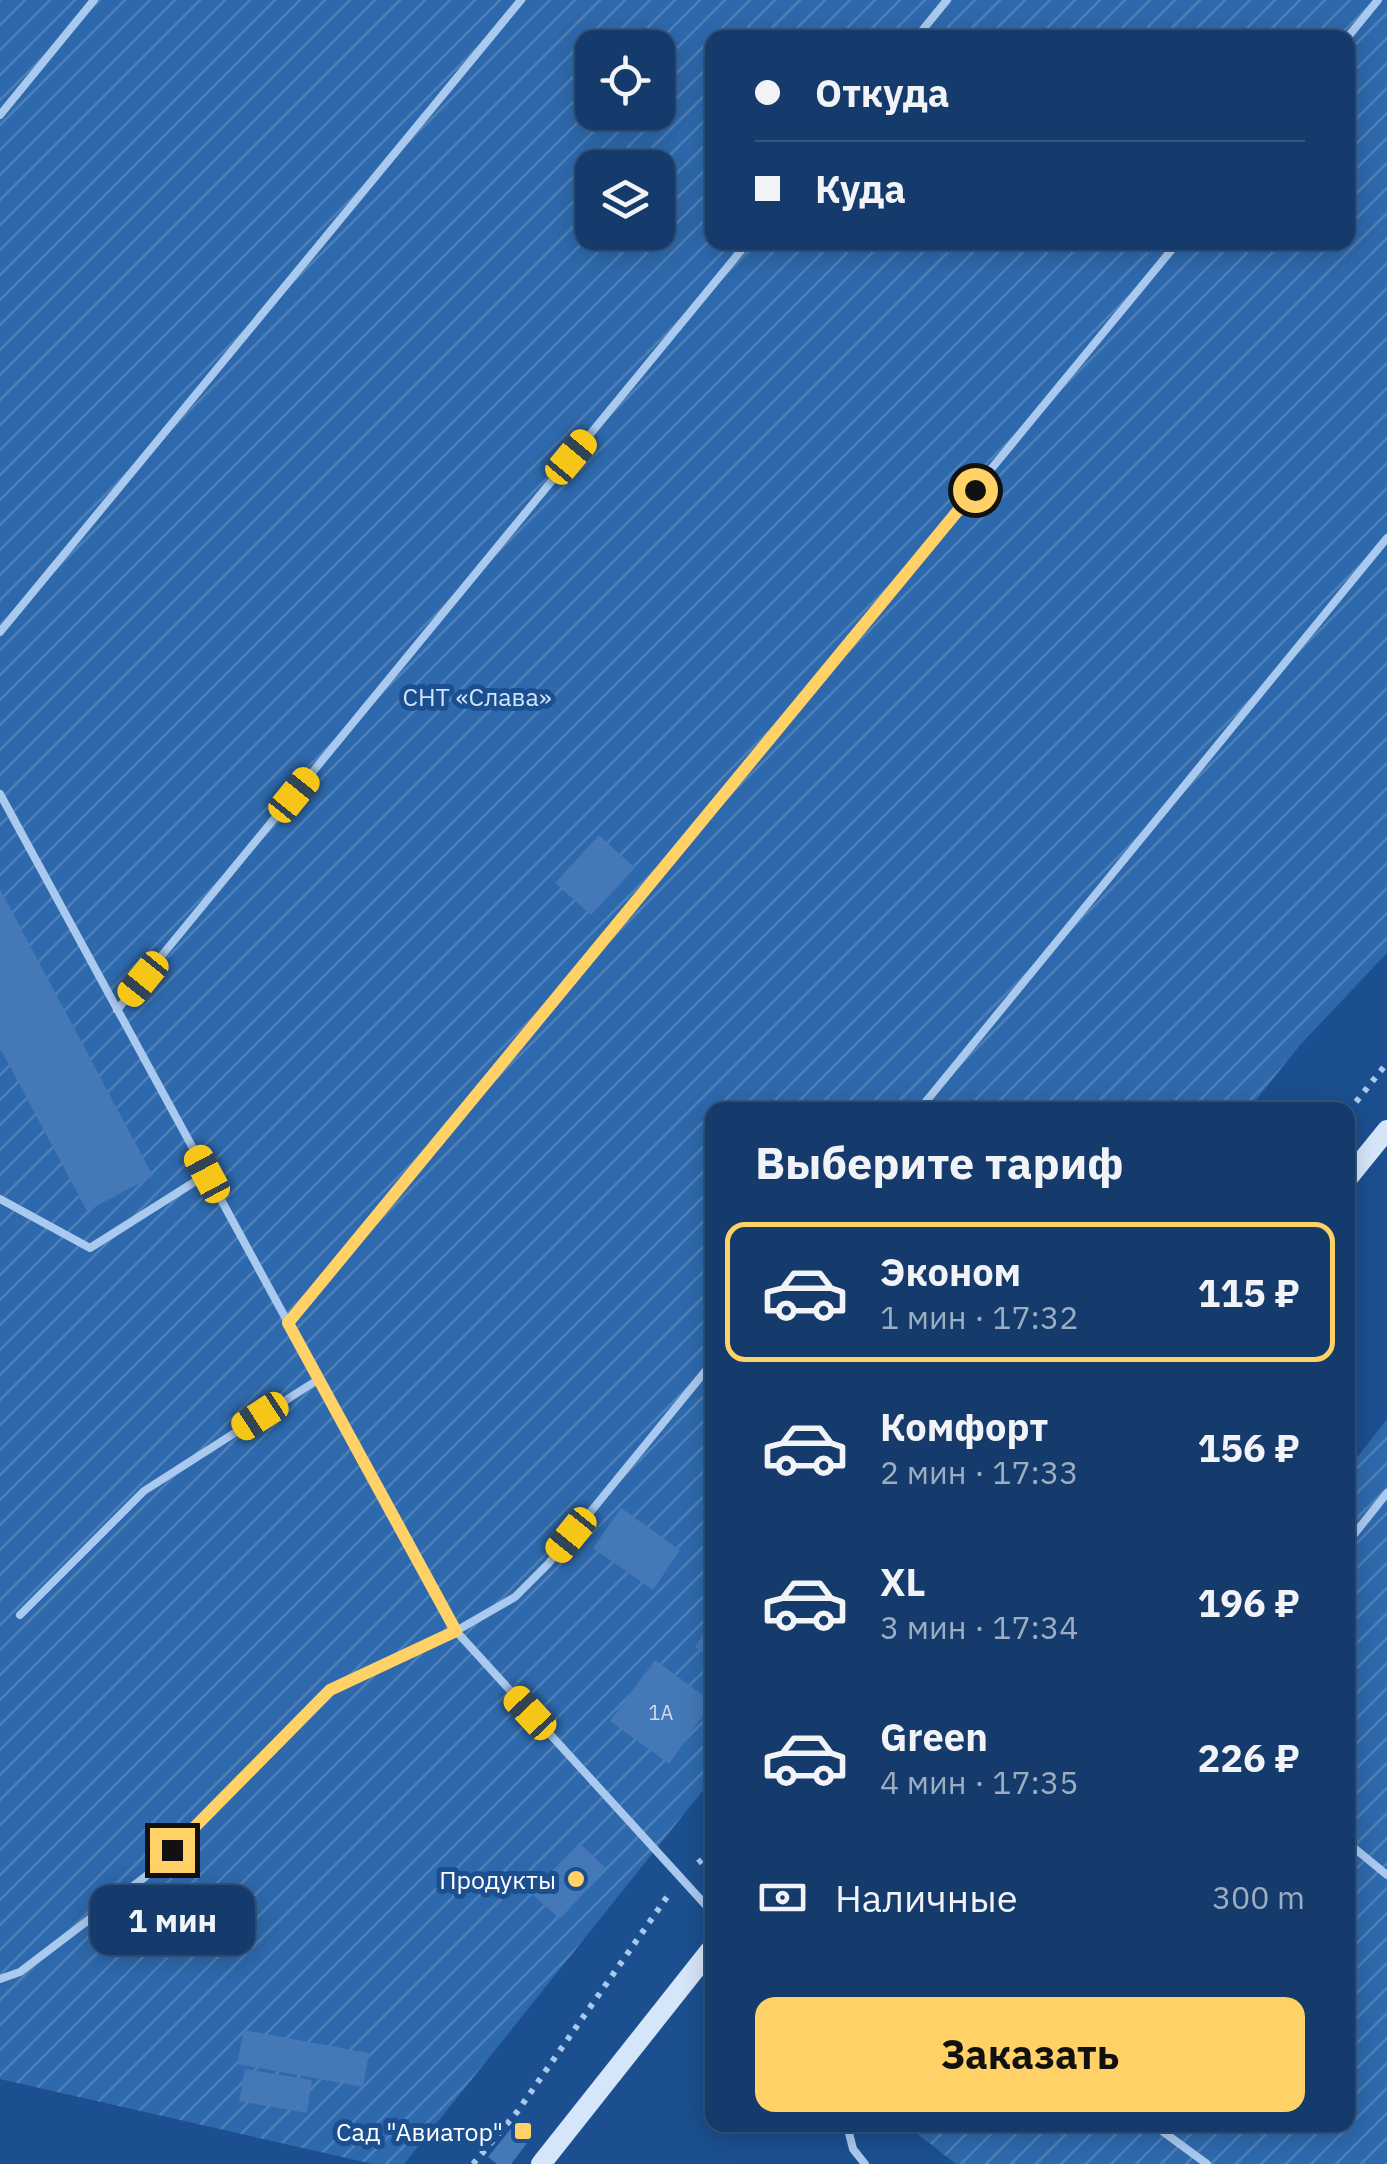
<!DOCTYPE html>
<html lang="ru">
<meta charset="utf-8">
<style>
:root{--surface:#143b6b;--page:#1d4271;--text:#f1f3f6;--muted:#9dadc1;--line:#33557e;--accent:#ffd166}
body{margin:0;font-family:"IBM Plex Sans",sans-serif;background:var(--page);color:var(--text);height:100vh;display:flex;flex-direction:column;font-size:38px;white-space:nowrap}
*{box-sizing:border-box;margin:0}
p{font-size:32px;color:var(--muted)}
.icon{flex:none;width:55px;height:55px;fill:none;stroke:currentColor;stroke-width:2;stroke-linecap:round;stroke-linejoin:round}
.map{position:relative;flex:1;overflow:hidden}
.side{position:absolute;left:705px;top:1102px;width:650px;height:1030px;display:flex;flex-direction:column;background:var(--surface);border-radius:20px;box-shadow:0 5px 25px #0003,0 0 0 2px var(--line)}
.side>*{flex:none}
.guide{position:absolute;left:705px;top:30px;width:650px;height:220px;border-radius:20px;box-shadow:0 5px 25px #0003,0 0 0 2px var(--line);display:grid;align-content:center;height:220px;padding:0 50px;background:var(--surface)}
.controls{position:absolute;left:575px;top:30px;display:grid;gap:20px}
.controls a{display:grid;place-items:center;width:100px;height:100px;border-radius:20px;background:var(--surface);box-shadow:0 5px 25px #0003,0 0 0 2px var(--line);font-size:50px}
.end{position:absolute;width:45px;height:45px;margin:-22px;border:12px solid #ffd166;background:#111;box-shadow:0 0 0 5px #111}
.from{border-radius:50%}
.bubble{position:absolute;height:70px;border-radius:20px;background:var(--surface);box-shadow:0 5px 25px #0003,0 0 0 2px var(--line);font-size:32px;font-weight:700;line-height:70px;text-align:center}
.car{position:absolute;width:30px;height:60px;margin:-30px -15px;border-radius:12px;box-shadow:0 0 8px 2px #0007;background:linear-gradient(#f5c518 24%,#345 0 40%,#f5c518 0 76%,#345 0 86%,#f5c518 0)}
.guide b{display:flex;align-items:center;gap:35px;height:95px;font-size:38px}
.guide b+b{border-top:2px solid var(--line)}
.guide i{width:25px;height:25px;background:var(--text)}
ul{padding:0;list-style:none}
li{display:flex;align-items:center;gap:30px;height:140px;margin:0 20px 15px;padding:0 30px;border:5px solid transparent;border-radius:20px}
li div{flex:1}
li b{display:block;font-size:38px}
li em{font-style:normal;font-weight:700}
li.active{border-color:var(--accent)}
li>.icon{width:90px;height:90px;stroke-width:1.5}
h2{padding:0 50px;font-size:45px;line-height:120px}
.pay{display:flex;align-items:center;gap:25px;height:110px;padding:0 50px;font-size:38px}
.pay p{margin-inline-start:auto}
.cta{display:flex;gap:20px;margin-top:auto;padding:20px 50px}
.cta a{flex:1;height:115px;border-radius:20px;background:var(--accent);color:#111;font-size:40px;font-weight:700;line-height:115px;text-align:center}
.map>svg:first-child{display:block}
.garden{fill:url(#garden-furrows);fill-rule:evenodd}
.building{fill:#4478b7}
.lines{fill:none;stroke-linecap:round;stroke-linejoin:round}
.path{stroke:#a9c9ee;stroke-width:6;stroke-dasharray:5 8;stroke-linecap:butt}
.lane{stroke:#a9c9ee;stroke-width:8}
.secondary{stroke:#d6e6fa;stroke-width:20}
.route{stroke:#ffd166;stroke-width:12}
.poi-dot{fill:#ffd166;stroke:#1b4f8f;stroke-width:4}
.labels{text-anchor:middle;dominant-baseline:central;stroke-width:10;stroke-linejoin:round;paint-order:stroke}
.number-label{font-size:20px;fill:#d0dded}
.park-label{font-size:25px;fill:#cfe3fa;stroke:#1b4f8f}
.poi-label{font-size:25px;fill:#fff;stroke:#1b4f8f;text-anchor:end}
</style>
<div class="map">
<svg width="1387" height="2164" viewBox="0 0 1387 2164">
<defs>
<pattern id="garden-furrows" width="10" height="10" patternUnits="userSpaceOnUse" patternTransform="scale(2.5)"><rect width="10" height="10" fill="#2e69ad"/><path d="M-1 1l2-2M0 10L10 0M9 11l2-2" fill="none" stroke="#4d80b9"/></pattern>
</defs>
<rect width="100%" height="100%" fill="#1b4f8f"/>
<!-- garden -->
<path class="garden" d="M0,0H1387V953L1300,1045L1248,1110H712V1779L404,2164H373L0,2079ZM712,38H1348V242H712ZM592,48H658V112H592ZM592,168H658V232H592Z
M1387,1419V2164H956L906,2125H1348V1469Z"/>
<!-- building -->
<path class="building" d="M599,835L635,868L591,915L555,883Z
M0,889L153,1176L87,1211L0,1048Z
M621,1508L680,1550L653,1590L593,1548Z
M712,1621V1659L695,1647Z
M655,1660L712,1702L669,1764L610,1721Z
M579,1843L606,1868L560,1919L532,1894Z
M244,2030L369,2053L363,2087L237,2064Z
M245,2069L312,2080L307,2113L239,2101Z
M518,2120L535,2133L511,2164H497L488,2157Z"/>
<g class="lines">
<!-- path -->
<path class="path" d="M1348,1112L1387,1063
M698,1863L712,1852
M473,2164L517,2112L669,1894"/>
<!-- lane -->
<path class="lane" d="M916,38L947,0
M1347,38L1378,0
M0,115L94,0
M0,632L521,0
M0,794L456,1631L712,1912
M117,1010L748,242
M919,1110L1387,538
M0,1199L90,1248L207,1174
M288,1323L1178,242
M1348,1542L1387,1493
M20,1615L144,1491L319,1379
M1348,1843L1387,1875
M0,1979L20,1972L145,1877L330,1690L456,1631L515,1597L548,1564L712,1363
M847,2125L853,2149L865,2164
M1154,2125L1207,2164"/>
<!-- secondary -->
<path class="secondary" d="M1348,1178L1387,1130
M541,2164L712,1948"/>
</g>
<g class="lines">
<!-- route -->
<path class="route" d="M172,1850L330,1690L456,1631L288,1323L975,490"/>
</g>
<!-- markers -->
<g class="poi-dot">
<circle cx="576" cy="1879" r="10"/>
<rect x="513" y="2121" width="20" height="20" rx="5"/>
</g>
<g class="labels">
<!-- number labels -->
<g class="number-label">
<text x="661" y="1712">1А</text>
</g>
<!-- park labels -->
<g class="park-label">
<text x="477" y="696">СНТ «Слава»</text>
</g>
<!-- poi labels -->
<g class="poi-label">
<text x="556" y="1879">Продукты</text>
<text x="503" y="2131">Сад "Авиатор"</text>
</g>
</g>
</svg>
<div class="controls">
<a><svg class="icon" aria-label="locate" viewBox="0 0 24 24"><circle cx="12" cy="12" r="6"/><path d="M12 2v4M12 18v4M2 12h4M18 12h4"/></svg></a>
<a><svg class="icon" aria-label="layers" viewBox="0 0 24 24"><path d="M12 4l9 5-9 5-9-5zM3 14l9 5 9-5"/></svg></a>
</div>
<i class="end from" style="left:975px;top:490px"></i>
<i class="end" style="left:172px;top:1850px"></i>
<div class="bubble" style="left:90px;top:1885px;width:165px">1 мин</div>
<i class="car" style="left:571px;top:457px;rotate:40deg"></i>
<i class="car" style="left:294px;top:795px;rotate:39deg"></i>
<i class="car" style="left:143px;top:979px;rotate:219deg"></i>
<i class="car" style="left:207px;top:1174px;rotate:332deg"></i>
<i class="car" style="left:260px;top:1416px;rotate:237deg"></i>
<i class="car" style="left:571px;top:1535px;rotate:219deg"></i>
<i class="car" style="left:530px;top:1713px;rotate:317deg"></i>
<div class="guide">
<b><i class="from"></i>Откуда</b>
<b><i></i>Куда</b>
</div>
<section class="side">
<h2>Выберите тариф</h2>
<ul>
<li class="active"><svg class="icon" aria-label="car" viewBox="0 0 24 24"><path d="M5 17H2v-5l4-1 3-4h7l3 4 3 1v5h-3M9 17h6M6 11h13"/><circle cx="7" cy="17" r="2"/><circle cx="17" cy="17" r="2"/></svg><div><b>Эконом</b><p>1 мин · 17:32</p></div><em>115 ₽</em></li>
<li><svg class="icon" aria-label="car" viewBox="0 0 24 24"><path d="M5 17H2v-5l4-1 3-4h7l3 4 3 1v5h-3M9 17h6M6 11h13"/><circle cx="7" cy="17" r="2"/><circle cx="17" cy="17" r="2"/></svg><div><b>Комфорт</b><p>2 мин · 17:33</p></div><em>156 ₽</em></li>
<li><svg class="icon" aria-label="car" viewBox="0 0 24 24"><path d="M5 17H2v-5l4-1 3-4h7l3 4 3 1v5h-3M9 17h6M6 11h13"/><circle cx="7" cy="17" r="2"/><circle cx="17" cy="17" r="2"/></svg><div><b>XL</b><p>3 мин · 17:34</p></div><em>196 ₽</em></li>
<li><svg class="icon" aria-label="car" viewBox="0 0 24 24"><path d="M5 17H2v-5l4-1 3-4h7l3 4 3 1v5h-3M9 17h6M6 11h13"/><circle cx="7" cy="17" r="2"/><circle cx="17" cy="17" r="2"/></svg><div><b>Green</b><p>4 мин · 17:35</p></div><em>226 ₽</em></li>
</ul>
<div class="pay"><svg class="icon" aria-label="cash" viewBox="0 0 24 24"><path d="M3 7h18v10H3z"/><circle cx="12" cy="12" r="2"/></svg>Наличные<p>300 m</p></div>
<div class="cta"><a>Заказать</a></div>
</section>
</div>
